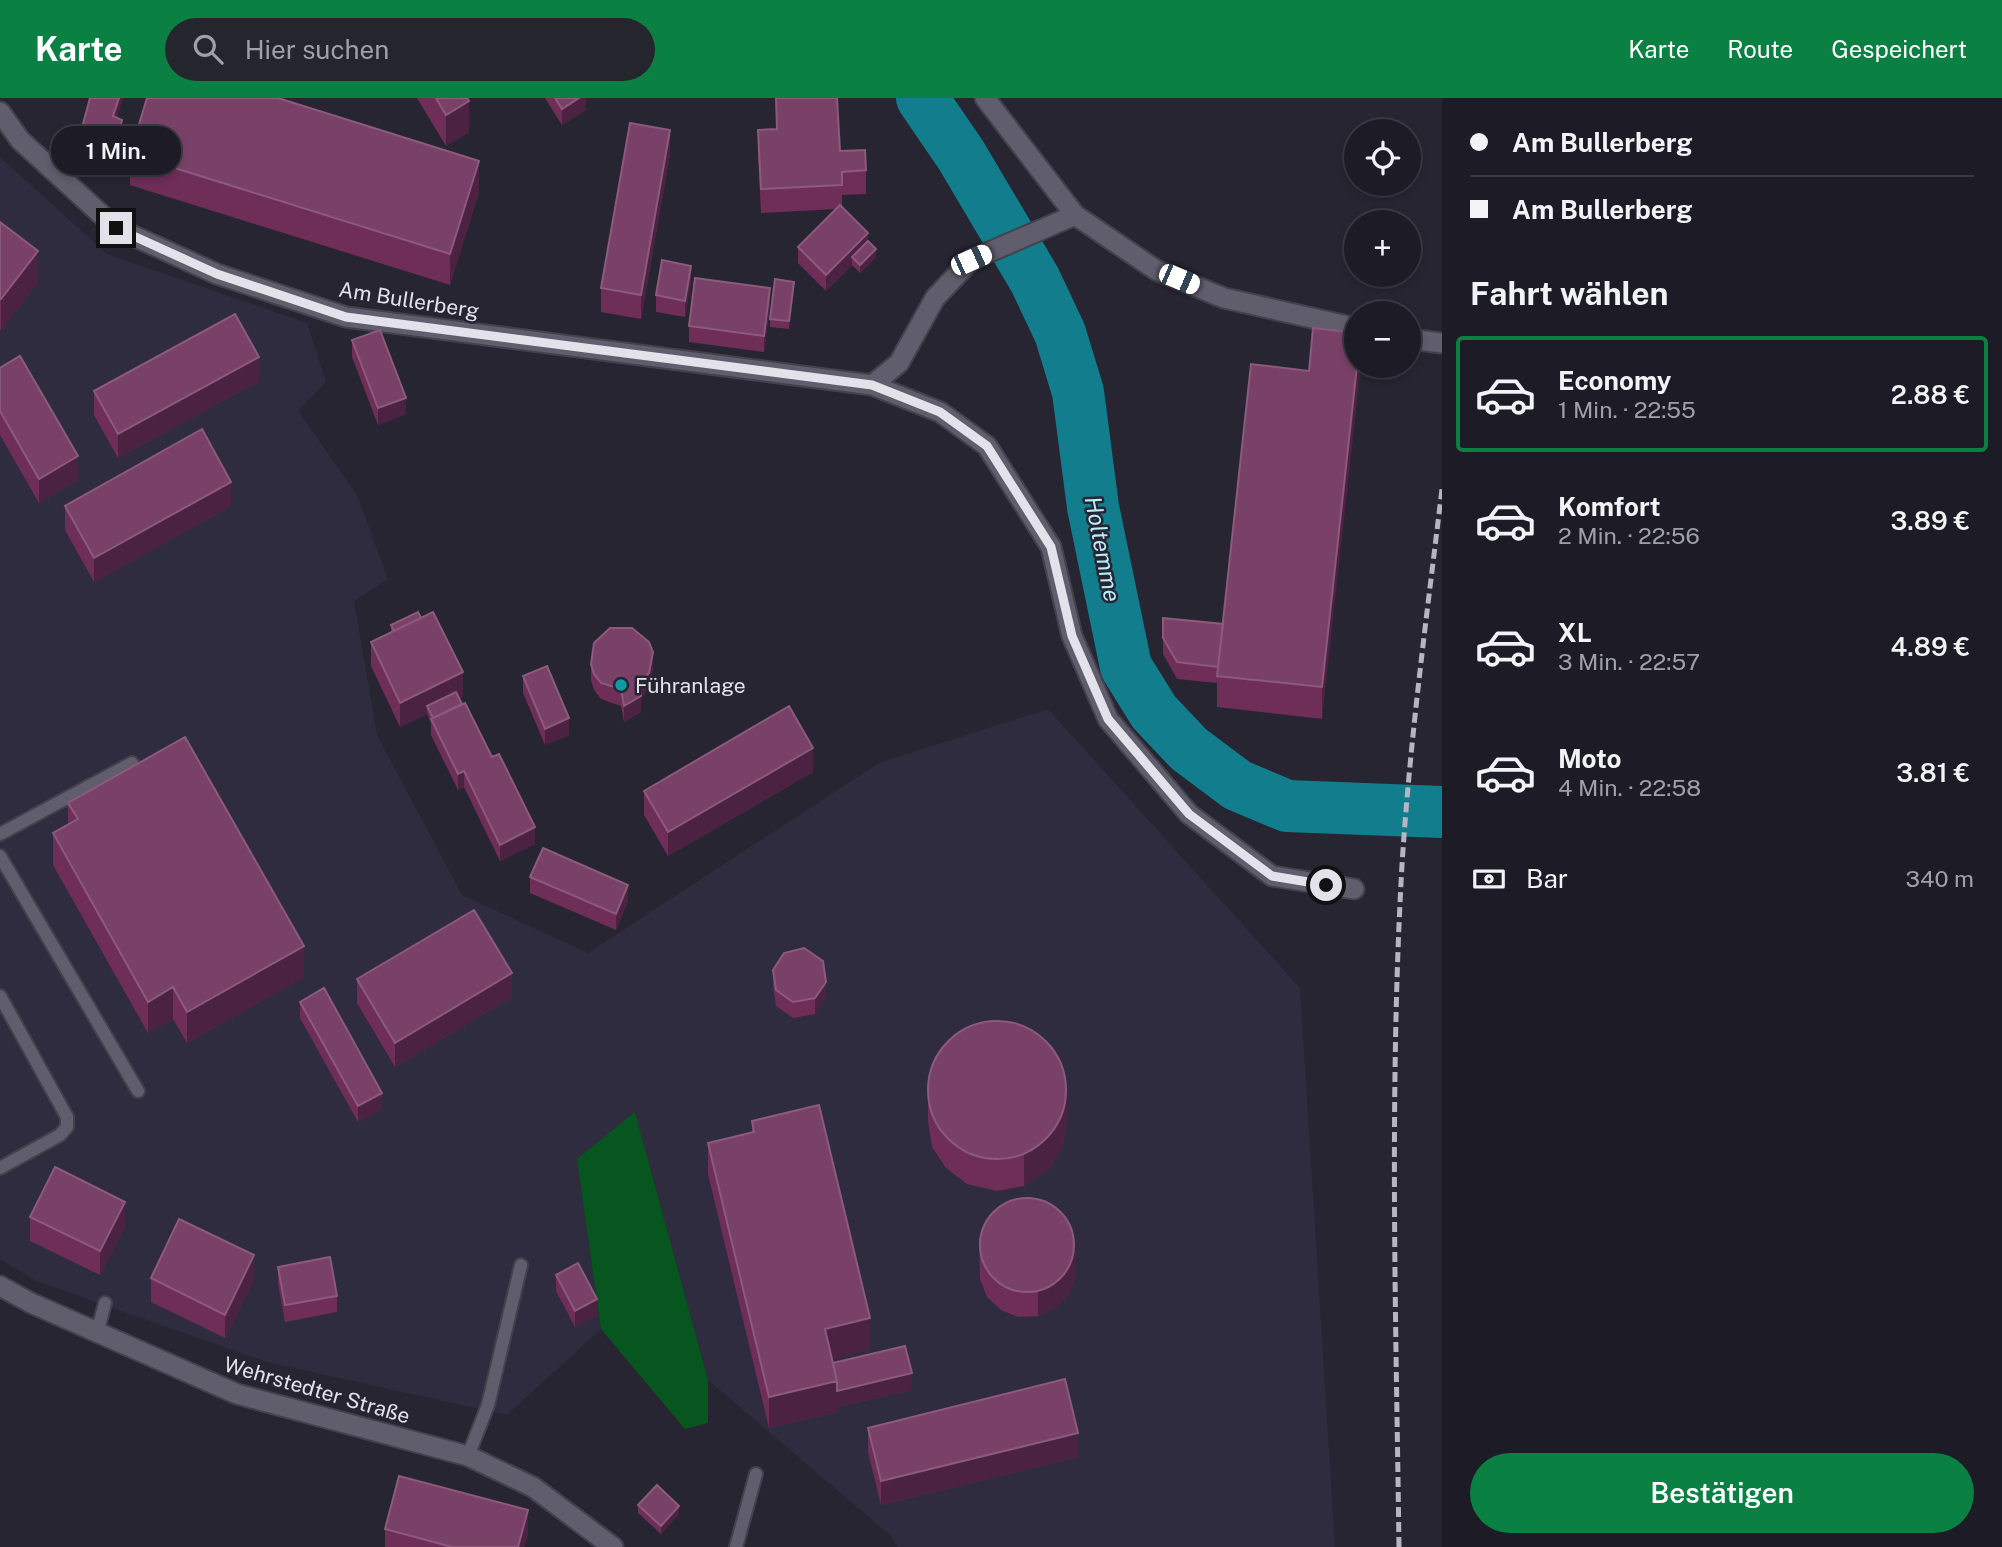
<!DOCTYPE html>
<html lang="de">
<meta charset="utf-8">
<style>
:root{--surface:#1d1c26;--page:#25252e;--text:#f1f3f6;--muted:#a0a1a7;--line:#3b3a43;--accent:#0b8043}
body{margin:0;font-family:"Public Sans",sans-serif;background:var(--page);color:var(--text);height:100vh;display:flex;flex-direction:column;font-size:26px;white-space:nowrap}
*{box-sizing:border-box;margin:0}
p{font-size:23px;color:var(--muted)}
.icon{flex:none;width:38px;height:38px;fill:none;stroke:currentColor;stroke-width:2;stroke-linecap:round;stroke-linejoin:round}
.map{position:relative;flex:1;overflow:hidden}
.side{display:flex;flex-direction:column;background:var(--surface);width:560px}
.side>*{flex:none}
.top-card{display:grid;align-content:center;height:154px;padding:0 28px;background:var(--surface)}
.buttons{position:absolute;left:1344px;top:21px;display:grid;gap:14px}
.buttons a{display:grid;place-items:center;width:77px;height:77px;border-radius:50%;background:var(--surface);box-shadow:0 4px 10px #0003,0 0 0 2px var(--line);font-size:35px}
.end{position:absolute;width:32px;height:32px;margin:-16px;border:9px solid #e3e2eb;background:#111;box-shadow:0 0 0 4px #111}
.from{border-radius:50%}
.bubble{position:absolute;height:49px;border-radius:24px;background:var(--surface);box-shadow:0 4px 10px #0003,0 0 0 2px var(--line);font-size:23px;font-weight:600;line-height:49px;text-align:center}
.car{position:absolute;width:21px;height:42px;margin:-21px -10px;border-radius:9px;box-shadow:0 0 5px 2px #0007;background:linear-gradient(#fff 24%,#345 0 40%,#fff 0 76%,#345 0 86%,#fff 0)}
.top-card b{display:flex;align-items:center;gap:24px;height:66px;font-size:26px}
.top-card b+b{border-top:2px solid var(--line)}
.top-card i{width:18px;height:18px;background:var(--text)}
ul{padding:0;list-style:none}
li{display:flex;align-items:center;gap:21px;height:116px;margin:0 14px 10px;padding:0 14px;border:4px solid transparent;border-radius:7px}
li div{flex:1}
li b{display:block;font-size:26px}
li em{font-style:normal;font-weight:600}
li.on{border-color:var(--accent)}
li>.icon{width:63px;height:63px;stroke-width:1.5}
h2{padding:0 28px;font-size:32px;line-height:84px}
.pay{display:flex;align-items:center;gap:18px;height:77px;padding:0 28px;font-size:26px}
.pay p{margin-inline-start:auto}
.action{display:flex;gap:14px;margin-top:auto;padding:14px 28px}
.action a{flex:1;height:80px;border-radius:42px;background:var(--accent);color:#fff;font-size:28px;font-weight:600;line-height:80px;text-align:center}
header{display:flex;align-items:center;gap:42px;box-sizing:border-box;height:98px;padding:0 35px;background:var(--accent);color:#fff}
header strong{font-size:33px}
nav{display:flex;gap:38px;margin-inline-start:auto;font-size:24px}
.search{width:490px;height:63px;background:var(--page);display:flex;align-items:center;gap:18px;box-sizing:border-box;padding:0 24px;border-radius:38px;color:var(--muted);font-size:26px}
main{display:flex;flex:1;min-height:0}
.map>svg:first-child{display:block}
.built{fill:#302c3f}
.green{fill:#08561f}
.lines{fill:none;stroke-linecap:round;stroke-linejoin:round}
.river{stroke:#117d8d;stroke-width:52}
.service-casing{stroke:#43414c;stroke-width:16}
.minor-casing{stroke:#43414c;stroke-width:23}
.tertiary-casing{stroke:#43414c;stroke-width:23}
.service{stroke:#605d6c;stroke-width:12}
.minor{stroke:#605d6c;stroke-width:19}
.tertiary{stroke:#605d6c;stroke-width:19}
.rail{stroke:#b7b6c0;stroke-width:5;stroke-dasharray:10 5;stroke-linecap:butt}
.wall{fill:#6e2e58}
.shaded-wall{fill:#4c2242}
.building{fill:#7a4168;stroke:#8b5a7c;stroke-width:2}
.route{stroke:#e3e2eb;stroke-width:9}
.culture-dot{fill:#0f9aa8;stroke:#272532;stroke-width:2.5}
.labels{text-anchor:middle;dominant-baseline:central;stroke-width:5;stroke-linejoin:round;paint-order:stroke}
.street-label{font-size:21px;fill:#e3e2eb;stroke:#272532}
.poi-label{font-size:21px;fill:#e3e2eb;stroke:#272532;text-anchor:start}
.water-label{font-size:23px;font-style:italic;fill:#b8effa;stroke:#272532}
</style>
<header>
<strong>Karte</strong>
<div class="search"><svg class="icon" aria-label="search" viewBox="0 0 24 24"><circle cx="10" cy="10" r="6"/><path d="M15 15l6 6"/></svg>Hier suchen</div>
<nav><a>Karte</a><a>Route</a><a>Gespeichert</a></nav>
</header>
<main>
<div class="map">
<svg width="1442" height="1449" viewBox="0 0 1442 1449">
<rect width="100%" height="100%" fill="#272532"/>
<!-- built -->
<path class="built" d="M0,59L107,156L307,225L326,284L298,313L357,397L388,481L354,503L377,637L462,797L588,855L879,665L1048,611L1300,890L1335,1449H898L891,1438L708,1282L635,1014L577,1061L601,1231L507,1317L267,1264L36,1183L0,1161Z"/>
<!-- green -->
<path class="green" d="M635,1014L708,1282V1325L685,1331L601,1231L577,1061Z"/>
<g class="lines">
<!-- river -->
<path class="river" d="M922,0L961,57L1035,182L1060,235L1078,294L1093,409L1126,569L1154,614L1189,651L1237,687L1287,708L1442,714"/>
<!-- service casing -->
<g class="service-casing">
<path id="service" d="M0,736L132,665
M0,758L138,993
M0,898L67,1019V1029L60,1037L0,1070
M97,1235L105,1205
M468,1358L488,1307L521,1167
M736,1449L756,1376"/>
</g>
<!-- minor casing -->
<g class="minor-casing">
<path id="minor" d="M985,0L1075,117
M0,14L20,42L116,130L217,176L346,219L872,287
M1409,241L1442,245
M1354,791L1272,778L1189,716L1108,621L1072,538L1051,449L987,348L940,314L872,287L899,265L935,200L971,162L1075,117L1156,172L1224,200L1356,230"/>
</g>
<!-- tertiary casing -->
<g class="tertiary-casing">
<path id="tertiary" d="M0,1188L31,1205L237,1296L468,1358L533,1389L613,1449"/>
</g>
<!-- service -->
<use href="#service" class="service"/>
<!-- minor -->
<use href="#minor" class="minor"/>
<!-- tertiary -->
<use href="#tertiary" class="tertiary"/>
<!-- rail -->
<path class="rail" d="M1399,1449C1396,1222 1389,994 1402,767C1410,641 1427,516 1442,391"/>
</g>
<!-- wall -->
<path class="wall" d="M417,0H467L469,34L446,48Z
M545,0H586V12L562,27Z
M776,0L840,53L866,72V96L842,97V110L868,143L876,159L860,175L852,167L826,193L798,165V149L836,111L761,115L758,56V32L776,31Z
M118,20L122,38L115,64L80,53V37Z
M130,56L479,94L450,187L130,87Z
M670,56L641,221L601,214V190Z
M0,124L38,184L1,232H0Z
M691,184L685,219L656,214V197Z
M794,192L789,231L770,229V221Z
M770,206L764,254L689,244V228Z
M1356,235L1322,621L1217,609V585L1177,581L1163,556V520L1223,526L1309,273Z
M352,242L406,316L378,327L352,259Z
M0,270L78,382L39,405L0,337Z
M259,283L118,360L94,317V293Z
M65,408H231L94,484L65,432Z
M391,527L463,598L459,600L492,659L535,746L500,763L464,689L458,692L431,637V625L427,616L400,629L371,568V544L391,534Z
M591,566L653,570L649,592L641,599V614L624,624L621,608L601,601L594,592L591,582Z
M523,578L569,637L545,647L523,595Z
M813,674L668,758L644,717V693Z
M68,705L304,879L187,945L173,921L148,935L53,767V735L68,726Z
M530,779L628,803L616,832L530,795Z
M773,872L826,900L815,916L793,920L776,908L773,888Z
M357,881L512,899L395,969L357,905Z
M300,904L382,1011L358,1024L300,920Z
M928,992L1067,1020L1063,1048L1050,1070L1024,1088L997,1093L967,1086L946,1070L932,1049L928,1023Z
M752,1023L870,1252L832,1261L833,1265L912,1292L837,1309V1314L769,1330L708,1076V1045L752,1034Z
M30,1119L125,1128L100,1177L30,1143Z
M979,1140L1075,1178L1070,1193L1057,1209L1038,1218L1018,1219L1001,1212L987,1199L980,1181Z
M278,1169L337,1198V1214L285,1224L278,1185Z
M556,1177L597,1217L575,1229L556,1193Z
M151,1180L254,1181L225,1240L151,1204Z
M868,1330L1078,1359L881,1407L868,1354Z
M638,1407L679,1416L661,1436L638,1415Z
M385,1431L528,1436L524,1449H385Z"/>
<!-- shaded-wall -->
<path class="shaded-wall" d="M119,0H123L113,34V18Z
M579,0H586V12L562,27V11Z
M469,3V34L446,48V17Z
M122,22V38L115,64V47Z
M670,32V56L641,221V197Z
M479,63V94L450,187V156Z
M868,135V151L852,159V167L826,193V177Z
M876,151V159L860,175V167Z
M38,153V184L1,232V201Z
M691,168V184L685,219V203Z
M794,184V192L789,231V223Z
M770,190V206L764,254V238Z
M259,259V283L118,360V336Z
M1357,268H1361L1322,621V589Z
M406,300V316L378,327V310Z
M78,358V382L39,405V381Z
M231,384V408L94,484V460Z
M653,554V570L649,592L641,599V614L624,624V608L639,586Z
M463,574V598L430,614L427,608V616L400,629V605Z
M569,620V637L545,647V631Z
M813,650V674L668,758V734Z
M464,673V689L458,692V676Z
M535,729V746L500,763V747Z
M628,787V803L616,832V816Z
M304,848V879L187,945V914Z
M512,875V899L395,969V945Z
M826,884V900L815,916V900Z
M173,889V921L148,935V904Z
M1067,989V1020L1063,1048L1050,1070L1024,1088V1057Z
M382,995V1011L358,1024V1008Z
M125,1104V1128L100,1177V1153Z
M1075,1154V1178L1070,1193L1057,1209L1038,1218V1194Z
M254,1157V1181L225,1240V1217Z
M597,1201V1217L575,1229V1213Z
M870,1220V1252L825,1263V1231Z
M912,1275V1292L837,1309V1314L769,1330V1299L837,1283Z
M1078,1335V1359L881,1407V1383Z
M679,1408V1416L661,1436V1428Z
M528,1412V1436L524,1449H518Z"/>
<!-- building -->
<path class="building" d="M90,0H119L113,18L122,22L115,47L80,37Z
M147,0H278L479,63L450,156L130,56Z
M436,0H467L469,3L446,17Z
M555,0H579L562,11Z
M776,0H837L840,53L865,52L866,72L842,74V87L761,91L758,32L777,31Z
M630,25L670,32L641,197L601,190Z
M840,107L868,135L826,177L798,149Z
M0,124L38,153L1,201L0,200Z
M868,143L876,151L860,167L852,159Z
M662,162L691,168L685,203L656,197Z
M695,180L770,190L764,238L689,228Z
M775,181L794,184L789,223L770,221Z
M235,216L259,259L118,336L94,293Z
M1313,230L1356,235V268H1357L1322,589L1217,578L1251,266L1309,273Z
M380,232L406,300L378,310L352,242Z
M20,258L78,358L39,381L0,313V270Z
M202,331L231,384L94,460L65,408Z
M418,514L421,520L394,533L391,527Z
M433,514L463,574L400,605L371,544Z
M1163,520L1223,526L1218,569L1177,564L1163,540Z
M610,530H632L649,544L653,554L649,575L639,586L641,598L624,608L621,591L601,585L594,576L591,566L594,545Z
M547,568L569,620L545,631L523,578Z
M456,594L462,606L433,620L427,608Z
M465,605L492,659L499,656L535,729L500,747L464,673L458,676L431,621Z
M789,608L813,650L668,734L644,693Z
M185,639L304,848L187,914L173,889L148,904L53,735L78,721L68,705Z
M543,750L628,787L616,816L530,779Z
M474,812L512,875L395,945L357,881Z
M804,850L823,863L826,884L815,900L793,904L776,892L773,872L784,855Z
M324,890L382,995L358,1008L300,904Z
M928 992a69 69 0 1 1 138 0a69 69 0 1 1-138 0Z
M819,1007L870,1220L825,1231L837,1283L769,1299L708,1045L754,1034L752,1023Z
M55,1069L125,1104L100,1153L30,1119Z
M980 1147a47 47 0 1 1 94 0a47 47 0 1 1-94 0Z
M179,1121L254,1157L225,1217L151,1180Z
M330,1159L337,1198L285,1207L278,1169Z
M578,1165L597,1201L575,1213L556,1177Z
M905,1248L912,1275L837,1293V1283L833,1265Z
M1065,1281L1078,1335L881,1383L868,1330Z
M399,1378L528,1412L518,1449H452L385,1431Z
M657,1387L679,1408L661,1428L638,1407Z"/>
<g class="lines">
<!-- route -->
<path class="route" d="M116,130L217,176L346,219L872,287L940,314L987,348L1051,449L1072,538L1108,621L1189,716L1272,778L1326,787"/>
</g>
<!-- markers -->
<circle class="culture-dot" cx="621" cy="587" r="7"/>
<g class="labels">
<!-- street labels -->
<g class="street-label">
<text transform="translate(409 202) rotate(9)">Am Bullerberg</text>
<text transform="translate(317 1292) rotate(16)">Wehrstedter Straße</text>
</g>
<!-- poi labels -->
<g class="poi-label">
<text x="635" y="587">Führanlage</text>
</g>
<!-- water labels -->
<g class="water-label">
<text transform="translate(1103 451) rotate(79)">Holtemme</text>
</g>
</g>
</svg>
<div class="buttons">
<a><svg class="icon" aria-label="locate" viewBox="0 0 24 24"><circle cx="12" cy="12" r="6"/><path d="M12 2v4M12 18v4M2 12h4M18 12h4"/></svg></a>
<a>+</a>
<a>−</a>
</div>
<i class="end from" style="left:1326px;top:787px"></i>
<i class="end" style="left:116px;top:130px"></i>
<div class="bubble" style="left:51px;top:28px;width:130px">1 Min.</div>
<i class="car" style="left:971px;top:162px;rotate:66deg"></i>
<i class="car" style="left:1179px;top:181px;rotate:113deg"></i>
</div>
<section class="side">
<div class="top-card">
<b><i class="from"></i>Am Bullerberg</b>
<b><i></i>Am Bullerberg</b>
</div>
<h2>Fahrt wählen</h2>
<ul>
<li class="on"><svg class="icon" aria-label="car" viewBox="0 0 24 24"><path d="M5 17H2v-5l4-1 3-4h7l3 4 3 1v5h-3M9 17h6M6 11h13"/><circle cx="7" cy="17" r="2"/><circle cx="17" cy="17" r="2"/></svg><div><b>Economy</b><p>1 Min. · 22:55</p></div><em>2.88 €</em></li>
<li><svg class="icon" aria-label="car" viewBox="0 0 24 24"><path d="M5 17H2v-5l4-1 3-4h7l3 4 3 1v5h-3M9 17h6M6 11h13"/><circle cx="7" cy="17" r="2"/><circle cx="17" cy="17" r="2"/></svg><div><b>Komfort</b><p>2 Min. · 22:56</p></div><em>3.89 €</em></li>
<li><svg class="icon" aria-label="car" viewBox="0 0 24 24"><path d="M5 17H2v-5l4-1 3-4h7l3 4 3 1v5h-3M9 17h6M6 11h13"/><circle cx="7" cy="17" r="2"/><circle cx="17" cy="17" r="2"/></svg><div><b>XL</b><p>3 Min. · 22:57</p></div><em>4.89 €</em></li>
<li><svg class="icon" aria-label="car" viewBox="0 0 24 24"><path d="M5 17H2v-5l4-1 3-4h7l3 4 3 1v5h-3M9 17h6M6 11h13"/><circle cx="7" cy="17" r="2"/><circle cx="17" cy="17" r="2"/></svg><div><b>Moto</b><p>4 Min. · 22:58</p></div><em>3.81 €</em></li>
</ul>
<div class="pay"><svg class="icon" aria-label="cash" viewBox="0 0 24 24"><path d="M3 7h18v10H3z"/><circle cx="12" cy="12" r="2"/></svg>Bar<p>340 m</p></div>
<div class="action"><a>Bestätigen</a></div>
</section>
</main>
